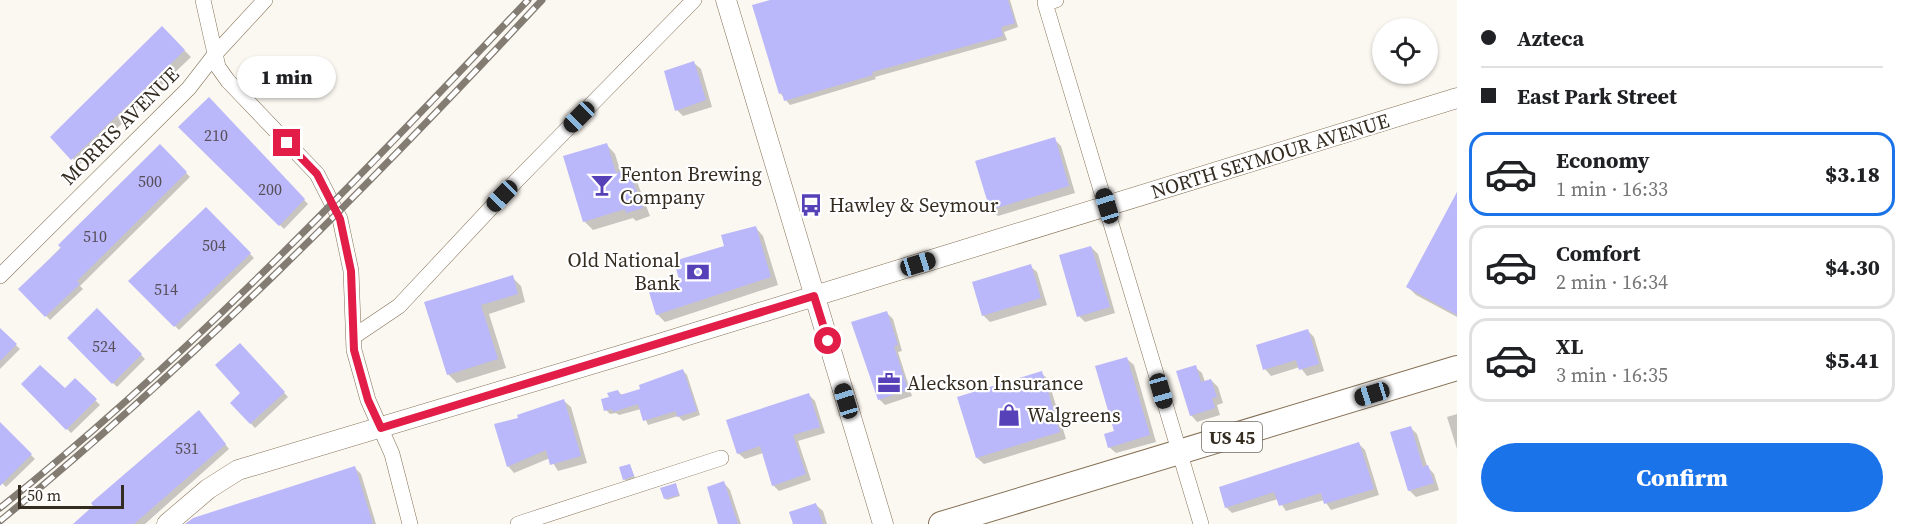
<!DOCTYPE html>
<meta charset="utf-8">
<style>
:root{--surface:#fff;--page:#f6f6f6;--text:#202124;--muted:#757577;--line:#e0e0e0;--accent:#1a73e8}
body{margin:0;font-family:"Source Serif 4",serif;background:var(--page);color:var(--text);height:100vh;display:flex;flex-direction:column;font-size:22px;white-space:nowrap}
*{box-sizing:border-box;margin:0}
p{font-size:20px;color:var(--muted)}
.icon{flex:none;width:33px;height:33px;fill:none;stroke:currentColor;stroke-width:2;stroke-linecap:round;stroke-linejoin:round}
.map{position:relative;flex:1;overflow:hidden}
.panel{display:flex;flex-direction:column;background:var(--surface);width:450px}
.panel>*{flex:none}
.top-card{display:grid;align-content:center;height:132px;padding:0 24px;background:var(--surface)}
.controls{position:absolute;left:1372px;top:18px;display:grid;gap:12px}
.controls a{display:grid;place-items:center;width:66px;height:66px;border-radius:50%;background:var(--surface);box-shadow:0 2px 4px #0004;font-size:30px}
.scale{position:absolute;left:18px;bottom:15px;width:106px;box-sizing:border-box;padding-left:6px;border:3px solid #352c21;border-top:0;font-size:16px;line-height:21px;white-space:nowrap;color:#352c21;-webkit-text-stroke:4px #fff;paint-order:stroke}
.end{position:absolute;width:27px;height:27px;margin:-14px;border:8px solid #e11d48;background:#fff;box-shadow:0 0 0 3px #fff}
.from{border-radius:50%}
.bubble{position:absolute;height:42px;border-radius:21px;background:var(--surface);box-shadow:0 2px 4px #0004;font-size:20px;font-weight:800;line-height:42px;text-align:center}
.car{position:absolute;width:18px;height:36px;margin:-18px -9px;border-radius:8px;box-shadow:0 0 4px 2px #0007;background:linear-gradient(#222 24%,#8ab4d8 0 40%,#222 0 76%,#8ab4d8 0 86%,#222 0)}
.top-card b{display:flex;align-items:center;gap:21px;height:57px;font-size:22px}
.top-card b+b{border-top:2px solid var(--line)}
.top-card i{width:15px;height:15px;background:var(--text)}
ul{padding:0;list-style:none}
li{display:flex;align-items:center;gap:18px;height:84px;margin:0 12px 9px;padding:0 12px;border:3px solid var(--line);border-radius:18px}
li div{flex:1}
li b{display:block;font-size:22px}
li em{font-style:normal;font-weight:800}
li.selected{border-color:var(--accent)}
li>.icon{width:54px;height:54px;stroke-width:1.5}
.cta{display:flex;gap:12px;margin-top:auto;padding:12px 24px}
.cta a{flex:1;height:69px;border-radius:36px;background:var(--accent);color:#fff;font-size:24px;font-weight:800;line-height:69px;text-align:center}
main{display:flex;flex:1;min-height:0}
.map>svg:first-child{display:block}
.shadow{fill:#0003}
.building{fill:#bab7fa}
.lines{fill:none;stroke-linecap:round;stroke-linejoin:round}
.minor-casing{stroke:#847055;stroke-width:16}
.tertiary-casing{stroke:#847055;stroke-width:21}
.primary-casing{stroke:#847055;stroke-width:26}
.minor{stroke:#fff;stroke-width:15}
.tertiary{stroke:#fff;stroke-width:20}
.primary{stroke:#fff;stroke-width:24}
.rail-casing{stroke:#837c73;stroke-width:7}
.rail{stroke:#fff;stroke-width:4.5;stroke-dasharray:14;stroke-linecap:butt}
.route{stroke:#e11d48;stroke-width:8}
.labels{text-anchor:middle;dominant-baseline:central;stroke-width:4.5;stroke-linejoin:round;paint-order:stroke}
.number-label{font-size:16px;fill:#564f57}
.shield{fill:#fff;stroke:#726b64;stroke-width:1.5}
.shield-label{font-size:18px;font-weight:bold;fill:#352c21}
.street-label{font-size:20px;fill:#352c21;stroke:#fff}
.poi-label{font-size:20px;fill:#352c21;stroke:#fff;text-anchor:start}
</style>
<main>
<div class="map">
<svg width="1457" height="524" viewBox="0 0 1457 524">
<rect width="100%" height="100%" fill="#fbf7f1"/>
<!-- shadow -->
<path class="shadow" d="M775,0H1010L1018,27L1004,32L1007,40L875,77L876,79L790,105L780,93Z
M162,28L191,57L79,165L52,137Z
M694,63L701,69L712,107L683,116L677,110Z
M209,99L308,204L284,229L180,127Z
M1054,139L1061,146L1075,193L998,216L991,209Z
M607,145L615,154L621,173L627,171L636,179L650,216L636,221L633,218L593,230L584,221Z
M160,146L190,177L80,286L83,289L50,320L20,289Z
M1457,201V317L1416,295L1407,286Z
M206,209L254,258L179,330L130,281Z
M756,228L763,236L778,285L665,322L657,314L725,247Z
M1091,247L1098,254L1115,313L1085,322L1079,316Z
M1030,266L1037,272L1047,305L990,322L983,315Z
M512,277L521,286L525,302L489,314L506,368L457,383L448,374L426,303Z
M97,310L145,359L117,387L69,338Z
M887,313L893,319L902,351L898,352L912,396L885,405L879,399Z
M0,330L20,349L0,369Z
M1308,331L1314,337L1324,371L1307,376L1300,367L1271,376L1265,369Z
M240,345L288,397L255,428L232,403L242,393Z
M1127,359L1134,365L1156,442L1116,453L1109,447L1116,432Z
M1195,367L1202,373L1205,382L1211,380L1218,387L1223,403L1217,405L1220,415L1197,422L1191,415Z
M683,371L687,375L700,415L683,421L678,416L648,425L641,409L619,415L616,413L610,414L606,410L610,398L618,391L623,396L642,390Z
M1041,373L1048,379L1066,439L984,464L977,458Z
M75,380L100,405L71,433L23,384L65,391Z
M809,395L815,401L825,433L798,441L811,480L779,491L773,485L763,453L745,459L738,453Z
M564,401L571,407L587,463L558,471L550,458L514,473L508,466L520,419Z
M1457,414V449L1447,417Z
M203,416L229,449L145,524H75Z
M0,424L35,459L6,487L0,481Z
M1410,427L1417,434L1427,466L1434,474L1439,490L1416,497L1409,490Z
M1359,444L1365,450L1379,495L1331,510L1324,500L1286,511L1278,499L1232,513L1226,507Z
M630,465L635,478L626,481L624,479Z
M355,468L361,474L376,524H193Z
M724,483L730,490L741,524H719Z
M676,485L680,496L667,500L665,498Z
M816,505L823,511L827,524H795Z"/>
<!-- building -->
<path class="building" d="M770,0H1008L1015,23L1001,27L1003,36L872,72L873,75L784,101L782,93L779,94L752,5Z
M162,26L185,50L71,160L50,137Z
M694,61L706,100L675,111L664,71Z
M209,97L305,199L279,226L178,127Z
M1055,137L1069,186L990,210L975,161Z
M607,143L616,173L628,169L643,208L626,213L625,209L583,222L563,156Z
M160,144L187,172L77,281L80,284L45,317L18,289L61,248L58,245Z
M1457,192V315L1406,287Z
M206,207L251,253L174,327L128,281Z
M756,226L771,277L656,315L649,292L680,283L674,261L724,246L721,235Z
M1091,246L1110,307L1077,317L1059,255Z
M1031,264L1041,298L982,316L972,282Z
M513,275L518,294L481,305L498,359L447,375L424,302Z
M97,308L142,354L112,384L67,338Z
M887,311L898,345L894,346L908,390L878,400L851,322Z
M0,328L17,344L0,361Z
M1308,329L1319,364L1299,370L1296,360L1263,370L1256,345Z
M240,343L285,392L250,424L230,403L240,393L215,365Z
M1127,357L1150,435L1108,448L1104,434L1114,431L1095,366Z
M40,365L65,388L75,378L97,399L66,430L21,384Z
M1196,365L1201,382L1211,379L1217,397L1212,398L1215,408L1190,416L1176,371Z
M683,369L697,411L677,417L676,411L643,421L638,404L613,412L612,409L604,411L601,399L609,397L607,393L618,390L620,395L640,389L639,385Z
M1042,371L1060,432L976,458L957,397Z
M809,393L820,427L793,435L806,474L772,486L760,446L737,454L726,420Z
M564,399L581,456L550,465L546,450L507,467L494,424L518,418L517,415Z
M199,410L226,444L134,524H73L93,506L91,503Z
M0,422L32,454L0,486Z
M1411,426L1423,467L1428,465L1434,483L1408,491L1390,432Z
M1359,442L1374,489L1324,504L1321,493L1279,506L1274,492L1225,508L1219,487Z
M630,464L634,476L623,480L619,467Z
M355,466L373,524H185L193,518Z
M724,481L738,524H718L707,487Z
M676,483L679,495L664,499L660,488Z
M816,503L823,524H793L789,512Z"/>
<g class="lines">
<!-- minor casing -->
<g class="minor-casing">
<path id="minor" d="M203,0L218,67L228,81L317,174L340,219L351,271L354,350L368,400L392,454L410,524
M1056,0L1045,3L1201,524
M0,276L189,88L216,53L265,0
M353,337L399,306L517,180L694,0
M518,524L721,458"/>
</g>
<!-- tertiary casing -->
<g class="tertiary-casing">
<path id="tertiary" d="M726,0L883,524
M167,524L208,489L238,470L662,343L1457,98"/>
</g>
<!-- primary casing -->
<g class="primary-casing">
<path id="primary" d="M941,524L1457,368"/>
</g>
<!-- minor -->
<use href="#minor" class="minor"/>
<!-- tertiary -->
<use href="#tertiary" class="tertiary"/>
<!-- primary -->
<use href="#primary" class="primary"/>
<!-- rail casing -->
<g class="rail-casing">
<path id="rail" d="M0,508C191,355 360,177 528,0
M0,521C194,362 371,184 542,0"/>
</g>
<!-- rail -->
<use href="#rail" class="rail"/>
</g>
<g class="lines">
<!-- route -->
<path class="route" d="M287,143L317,174L340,219L351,271L354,350L368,400L381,428L814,296L828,341"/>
</g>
<!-- icons -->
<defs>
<g id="bar-bare" transform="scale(1.8)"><path d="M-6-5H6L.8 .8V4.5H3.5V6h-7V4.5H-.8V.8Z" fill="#5741b9" stroke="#fff" stroke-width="2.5" paint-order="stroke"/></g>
<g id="bus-bare" transform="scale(1.8)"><path d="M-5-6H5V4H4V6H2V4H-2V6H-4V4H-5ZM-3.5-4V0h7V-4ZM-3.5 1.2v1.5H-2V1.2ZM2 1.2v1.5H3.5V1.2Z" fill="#5741b9" stroke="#fff" stroke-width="2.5" paint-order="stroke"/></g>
<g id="bank-bare" transform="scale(1.8)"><path d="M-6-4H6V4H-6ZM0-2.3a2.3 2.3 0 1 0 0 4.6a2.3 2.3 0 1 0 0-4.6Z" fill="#5741b9" stroke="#fff" stroke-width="2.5" paint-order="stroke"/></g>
<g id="office-bare" transform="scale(1.8)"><path d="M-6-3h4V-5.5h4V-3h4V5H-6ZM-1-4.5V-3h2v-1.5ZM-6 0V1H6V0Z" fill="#5741b9" stroke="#fff" stroke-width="2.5" paint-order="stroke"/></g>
<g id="shop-bare" transform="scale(1.8)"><path d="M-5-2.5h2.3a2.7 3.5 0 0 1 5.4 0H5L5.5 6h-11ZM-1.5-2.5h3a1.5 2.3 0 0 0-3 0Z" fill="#5741b9" stroke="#fff" stroke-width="2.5" paint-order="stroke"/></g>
</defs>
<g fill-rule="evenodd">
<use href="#bar-bare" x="602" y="185"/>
<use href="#bus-bare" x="811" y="205"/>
<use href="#bank-bare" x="698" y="272"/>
<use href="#office-bare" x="889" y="383"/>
<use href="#shop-bare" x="1009" y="415"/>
</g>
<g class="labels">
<!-- number labels -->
<g class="number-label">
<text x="216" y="135">210</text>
<text x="150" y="181">500</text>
<text x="270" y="189">200</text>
<text x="95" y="236">510</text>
<text x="214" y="245">504</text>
<text x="166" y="289">514</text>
<text x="104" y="346">524</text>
<text x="187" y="448">531</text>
</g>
<!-- shield labels -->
<rect class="shield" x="1202" y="422" width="60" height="30" rx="4.5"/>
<g class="shield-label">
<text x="1232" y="437">US 45</text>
</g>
<!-- street labels -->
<g class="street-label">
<text transform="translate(120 126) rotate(-45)">MORRIS AVENUE</text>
<text transform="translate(1270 156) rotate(-17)">NORTH SEYMOUR AVENUE</text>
</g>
<!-- poi labels -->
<g class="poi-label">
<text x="620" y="174">Fenton Brewing<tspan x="620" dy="23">Company</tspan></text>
<text x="829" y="205">Hawley &amp; Seymour</text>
<text x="680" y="260" text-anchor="end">Old National<tspan x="680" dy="23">Bank</tspan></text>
<text x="907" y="383">Aleckson Insurance</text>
<text x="1027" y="415">Walgreens</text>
</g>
</g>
</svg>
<div class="controls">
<a><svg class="icon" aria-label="locate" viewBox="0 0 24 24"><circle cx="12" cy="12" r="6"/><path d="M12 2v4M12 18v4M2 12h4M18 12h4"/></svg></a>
</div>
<div class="scale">50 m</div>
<i class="end from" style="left:828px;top:341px"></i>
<i class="end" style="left:287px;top:143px"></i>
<div class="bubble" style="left:237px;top:56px;width:99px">1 min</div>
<i class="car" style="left:579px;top:117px;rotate:225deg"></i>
<i class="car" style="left:502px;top:196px;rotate:224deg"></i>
<i class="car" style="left:1107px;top:206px;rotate:343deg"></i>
<i class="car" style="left:918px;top:264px;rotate:73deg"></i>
<i class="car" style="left:1161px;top:391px;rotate:164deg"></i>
<i class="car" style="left:1372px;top:394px;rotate:253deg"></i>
<i class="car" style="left:846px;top:401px;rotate:343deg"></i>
</div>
<section class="panel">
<div class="top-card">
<b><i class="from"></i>Azteca</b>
<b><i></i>East Park Street</b>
</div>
<ul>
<li class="selected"><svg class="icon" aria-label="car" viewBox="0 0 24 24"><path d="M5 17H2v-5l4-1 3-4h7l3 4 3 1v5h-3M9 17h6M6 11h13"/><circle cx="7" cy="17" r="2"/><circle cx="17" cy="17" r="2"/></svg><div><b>Economy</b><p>1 min · 16:33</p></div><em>$3.18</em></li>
<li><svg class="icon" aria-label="car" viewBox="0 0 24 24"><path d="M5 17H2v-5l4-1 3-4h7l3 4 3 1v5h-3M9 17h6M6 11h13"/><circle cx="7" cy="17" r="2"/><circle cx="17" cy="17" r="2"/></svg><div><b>Comfort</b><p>2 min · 16:34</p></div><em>$4.30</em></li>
<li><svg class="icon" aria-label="car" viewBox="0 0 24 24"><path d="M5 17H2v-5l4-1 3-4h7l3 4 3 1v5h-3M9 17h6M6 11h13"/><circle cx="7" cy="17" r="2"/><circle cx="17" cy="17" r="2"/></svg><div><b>XL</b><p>3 min · 16:35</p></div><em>$5.41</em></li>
</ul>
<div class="cta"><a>Confirm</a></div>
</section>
</main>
